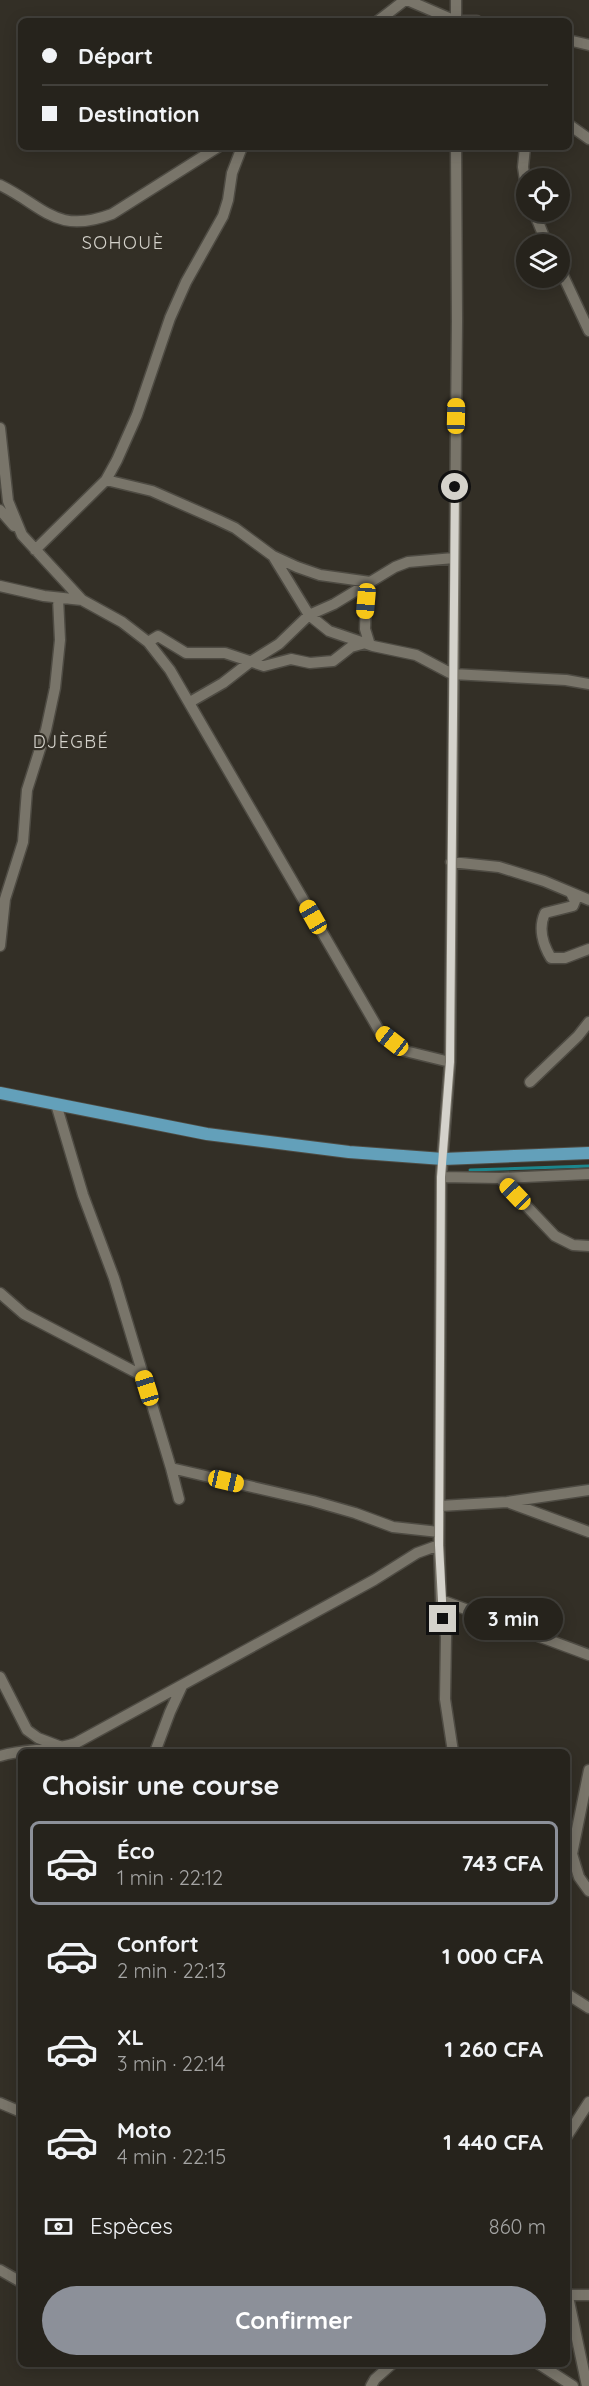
<!DOCTYPE html>
<html lang="fr">
<meta charset="utf-8">
<style>
:root{--surface:#26231c;--page:#2e2b25;--text:#f1f3f6;--muted:#a4a4a3;--line:#42403b;--accent:#8c9099}
body{margin:0;font-family:Quicksand,sans-serif;background:var(--page);color:var(--text);height:100vh;display:flex;flex-direction:column;font-size:22px;white-space:nowrap}
*{box-sizing:border-box;margin:0}
p{font-size:20px;color:var(--muted)}
.icon{flex:none;width:33px;height:33px;fill:none;stroke:currentColor;stroke-width:2;stroke-linecap:round;stroke-linejoin:round}
.map{position:relative;flex:1;overflow:hidden}
.sheet{position:absolute;left:18px;top:1749px;width:552px;height:618px;display:flex;flex-direction:column;background:var(--surface);border-radius:9px;box-shadow:0 3px 15px #0003,0 0 0 2px var(--line)}
.sheet>*{flex:none}
.banner{position:absolute;left:18px;top:18px;width:554px;height:132px;border-radius:9px;box-shadow:0 3px 15px #0003,0 0 0 2px var(--line);display:grid;align-content:center;height:132px;padding:0 24px;background:var(--surface)}
.tools{position:absolute;left:516px;top:168px;display:grid;gap:12px}
.tools a{display:grid;place-items:center;width:54px;height:54px;border-radius:50%;background:var(--surface);box-shadow:0 3px 15px #0003,0 0 0 2px var(--line);font-size:30px}
.end{position:absolute;width:27px;height:27px;margin:-14px;border:8px solid #d4d2cb;background:#111;box-shadow:0 0 0 3px #111}
.from{border-radius:50%}
.bubble{position:absolute;height:42px;border-radius:21px;background:var(--surface);box-shadow:0 3px 15px #0003,0 0 0 2px var(--line);font-size:20px;font-weight:800;line-height:42px;text-align:center}
.car{position:absolute;width:18px;height:36px;margin:-18px -9px;border-radius:8px;box-shadow:0 0 4px 2px #0007;background:linear-gradient(#f5c518 24%,#345 0 40%,#f5c518 0 76%,#345 0 86%,#f5c518 0)}
.banner b{display:flex;align-items:center;gap:21px;height:57px;font-size:22px}
.banner b+b{border-top:2px solid var(--line)}
.banner i{width:15px;height:15px;background:var(--text)}
ul{padding:0;list-style:none}
li{display:flex;align-items:center;gap:18px;height:84px;margin:0 12px 9px;padding:0 12px;border:3px solid transparent;border-radius:9px}
li div{flex:1}
li b{display:block;font-size:22px}
li em{font-style:normal;font-weight:800}
li.on{border-color:var(--accent)}
li>.icon{width:54px;height:54px;stroke-width:1.5}
h2{padding:0 24px;font-size:27px;line-height:72px}
.pay{display:flex;align-items:center;gap:15px;height:66px;padding:0 24px;font-size:22px}
.pay p{margin-inline-start:auto}
.primary-button{display:flex;gap:12px;margin-top:auto;padding:12px 24px}
.primary-button a{flex:1;height:69px;border-radius:36px;background:var(--accent);color:#fff;font-size:24px;font-weight:800;line-height:69px;text-align:center}
.map>svg:first-child{display:block}
.lines{fill:none;stroke-linecap:round;stroke-linejoin:round}
.stream{stroke:#1c868d;stroke-width:3}
.minor-casing{stroke:#4e4b43;stroke-width:13}
.major-casing{stroke:#4e4b43;stroke-width:14}
.minor{stroke:#79756a;stroke-width:10}
.major{stroke:#63a0ba;stroke-width:12}
.route{stroke:#d4d2cb;stroke-width:8}
.labels{text-anchor:middle;dominant-baseline:central;stroke-width:4.5;stroke-linejoin:round;paint-order:stroke}
.quarter-label{font-size:18px;letter-spacing:1.5px;fill:#d4d2cb;stroke:#332f26}
</style>
<div class="map">
<svg width="589" height="2386" viewBox="0 0 589 2386">
<rect width="100%" height="100%" fill="#332f26"/>
<g class="lines">
<!-- stream -->
<path class="stream" d="M470,1170L589,1166"/>
<!-- minor casing -->
<g class="minor-casing">
<path id="minor" d="M407,0L456,21H477
M378,21L405,0
M456,21V0
M568,40L589,45
M568,124L589,139
M525,147L523,167L526,187
M0,185C45,207 56,235 112,214L218,147
M534,212L547,244
M560,269L589,331
M0,428L8,501L22,535L82,600L122,622L148,642L170,670L380,1032L405,1051L450,1062
M106,480L152,491L218,520L235,528L273,556L297,567L320,575L370,582L366,601L365,629L369,642L351,647L333,661L310,663L291,659L264,666L225,653H186L158,636L148,642
M0,510L14,526
M35,550L106,480L117,460L137,415L170,318L186,282L223,216L228,200L232,173L242,147
M273,556L309,615L329,631L373,646L416,655L452,674L566,680L589,684
M0,586L44,596L82,600
M190,702L223,683L250,662L279,644L309,615L334,604L395,567L408,562L454,558
M451,862L499,867L544,881L589,900
M571,893L575,901L573,906L545,913C538,928 543,945 551,958H565L589,949
M0,946L5,899L23,842L27,790L46,730L55,688L60,640L58,598
M530,1082L578,1036L589,1022
M56,1104L83,1195L114,1278L171,1468L179,1499
M441,1177L500,1178L589,1174
M500,1178L555,1236L573,1245L589,1246
M0,1293L24,1314L143,1376
M171,1468L313,1501L355,1513L393,1527L439,1532
M510,1503L589,1532
M440,1506L507,1502L589,1490
M441,1600L589,1655
M0,1677L27,1730L38,1738L59,1746
M155,1752L170,1712L182,1686
M453,1752L445,1699L446,1637L441,1600L439,1545L441,1177L450,1062L457,321L456,147
M0,1756C25,1748 51,1752 76,1743L374,1580L417,1553L439,1545
M589,1770L572,1854L579,1877L589,1891
M567,1994L589,2008
M0,2103L21,2112
M567,2136L589,2102
M0,2270L21,2282
M567,2292L587,2386
M568,2295H589
M539,2364L573,2386
M371,2386L375,2379L392,2364"/>
</g>
<!-- major casing -->
<g class="major-casing">
<path id="major" d="M0,1093L207,1134L349,1152L443,1159L589,1153"/>
</g>
<!-- minor -->
<use href="#minor" class="minor"/>
<!-- major -->
<use href="#major" class="major"/>
</g>
<g class="lines">
<!-- route -->
<path class="route" d="M443,1619L439,1545L441,1177L450,1062L455,487"/>
</g>
<g class="labels">
<!-- quarter labels -->
<g class="quarter-label">
<text x="123" y="242">SOHOUÈ</text>
<text x="71" y="741">DJÈGBÉ</text>
</g>
</g>
</svg>
<div class="tools">
<a><svg class="icon" aria-label="locate" viewBox="0 0 24 24"><circle cx="12" cy="12" r="6"/><path d="M12 2v4M12 18v4M2 12h4M18 12h4"/></svg></a>
<a><svg class="icon" aria-label="layers" viewBox="0 0 24 24"><path d="M12 4l9 5-9 5-9-5zM3 14l9 5 9-5"/></svg></a>
</div>
<i class="end from" style="left:455px;top:487px"></i>
<i class="end" style="left:443px;top:1619px"></i>
<div class="bubble" style="left:464px;top:1598px;width:99px">3 min</div>
<i class="car" style="left:456px;top:416px;rotate:1deg"></i>
<i class="car" style="left:366px;top:601px;rotate:185deg"></i>
<i class="car" style="left:313px;top:917px;rotate:330deg"></i>
<i class="car" style="left:392px;top:1041px;rotate:308deg"></i>
<i class="car" style="left:515px;top:1194px;rotate:316deg"></i>
<i class="car" style="left:147px;top:1388px;rotate:343deg"></i>
<i class="car" style="left:226px;top:1481px;rotate:103deg"></i>
<div class="banner">
<b><i class="from"></i>Départ</b>
<b><i></i>Destination</b>
</div>
<section class="sheet">
<h2>Choisir une course</h2>
<ul>
<li class="on"><svg class="icon" aria-label="car" viewBox="0 0 24 24"><path d="M5 17H2v-5l4-1 3-4h7l3 4 3 1v5h-3M9 17h6M6 11h13"/><circle cx="7" cy="17" r="2"/><circle cx="17" cy="17" r="2"/></svg><div><b>Éco</b><p>1 min · 22:12</p></div><em>743 CFA</em></li>
<li><svg class="icon" aria-label="car" viewBox="0 0 24 24"><path d="M5 17H2v-5l4-1 3-4h7l3 4 3 1v5h-3M9 17h6M6 11h13"/><circle cx="7" cy="17" r="2"/><circle cx="17" cy="17" r="2"/></svg><div><b>Confort</b><p>2 min · 22:13</p></div><em>1 000 CFA</em></li>
<li><svg class="icon" aria-label="car" viewBox="0 0 24 24"><path d="M5 17H2v-5l4-1 3-4h7l3 4 3 1v5h-3M9 17h6M6 11h13"/><circle cx="7" cy="17" r="2"/><circle cx="17" cy="17" r="2"/></svg><div><b>XL</b><p>3 min · 22:14</p></div><em>1 260 CFA</em></li>
<li><svg class="icon" aria-label="car" viewBox="0 0 24 24"><path d="M5 17H2v-5l4-1 3-4h7l3 4 3 1v5h-3M9 17h6M6 11h13"/><circle cx="7" cy="17" r="2"/><circle cx="17" cy="17" r="2"/></svg><div><b>Moto</b><p>4 min · 22:15</p></div><em>1 440 CFA</em></li>
</ul>
<div class="pay"><svg class="icon" aria-label="cash" viewBox="0 0 24 24"><path d="M3 7h18v10H3z"/><circle cx="12" cy="12" r="2"/></svg>Espèces<p>860 m</p></div>
<div class="primary-button"><a>Confirmer</a></div>
</section>
</div>
